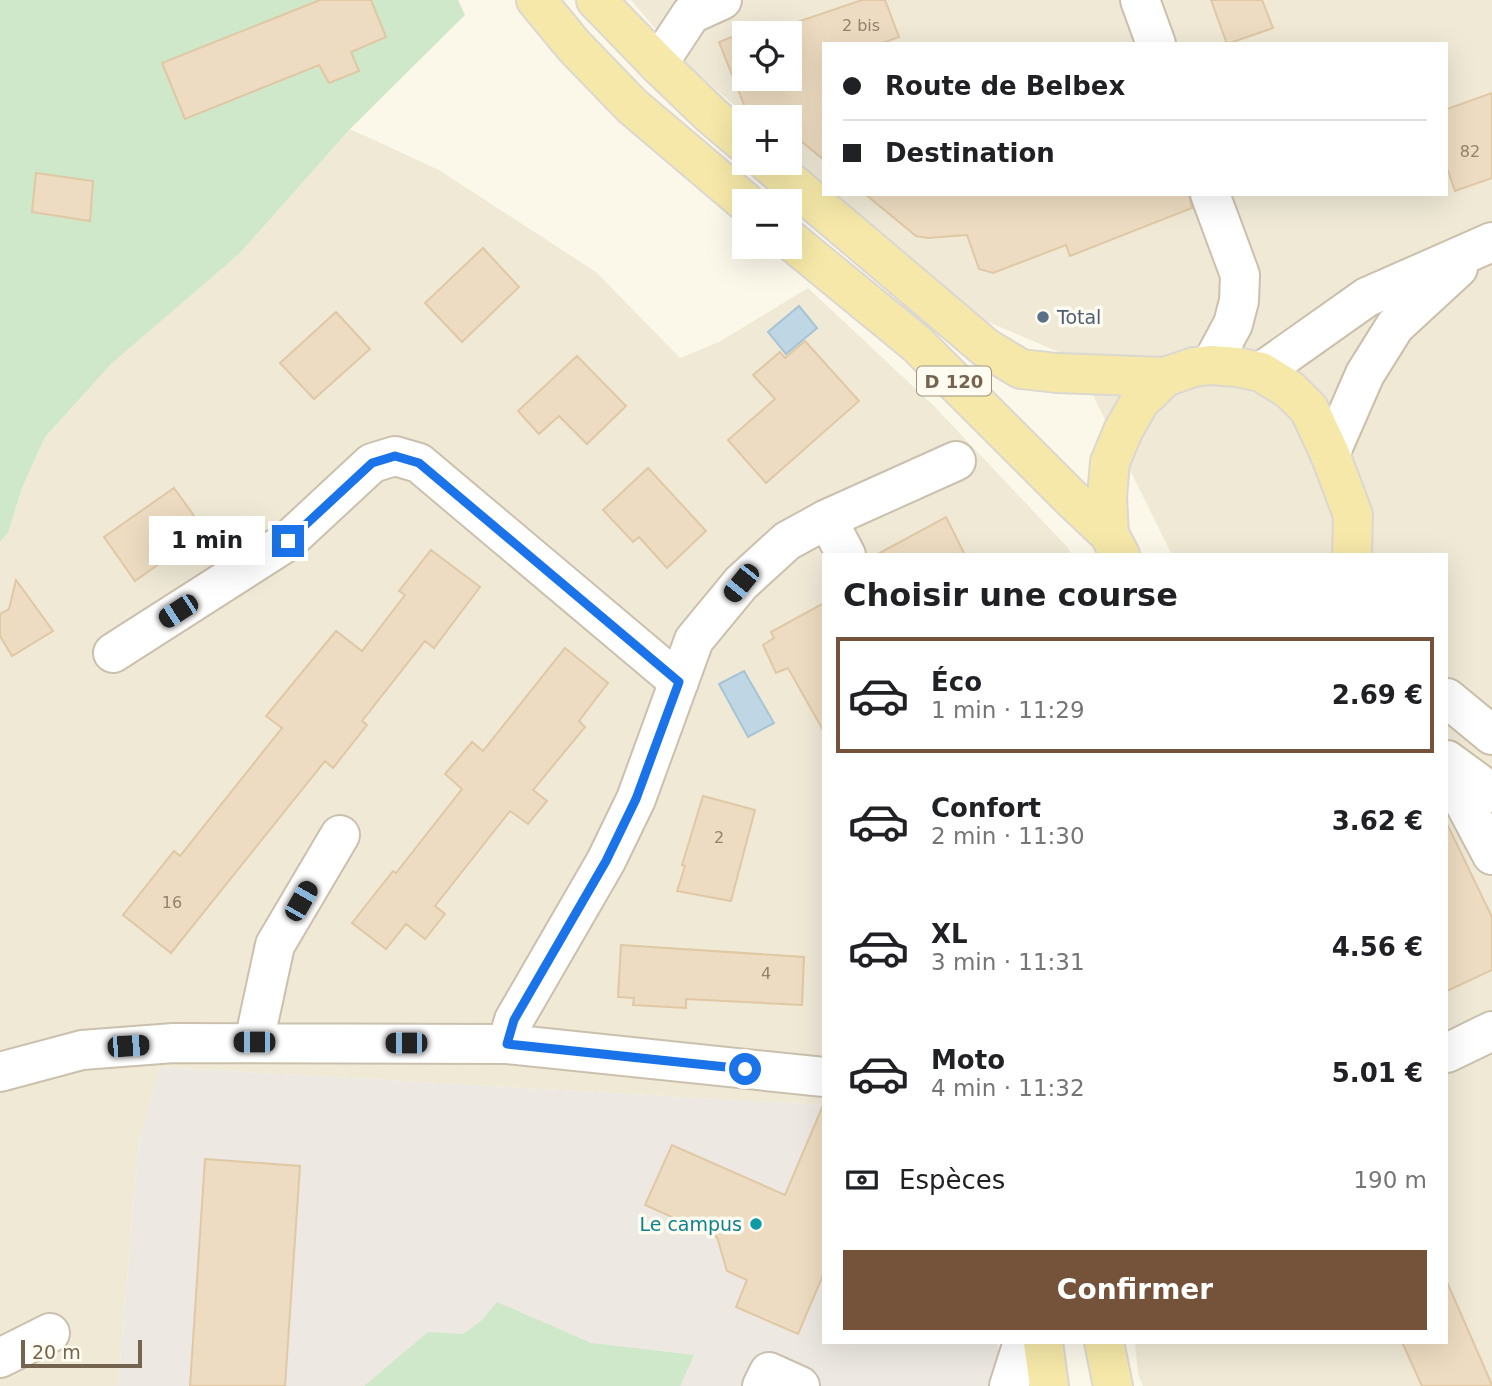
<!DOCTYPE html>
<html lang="fr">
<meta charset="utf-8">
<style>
:root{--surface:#fff;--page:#f2f2f2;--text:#202124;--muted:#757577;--line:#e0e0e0;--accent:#75533b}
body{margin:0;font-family:"DejaVu Sans",sans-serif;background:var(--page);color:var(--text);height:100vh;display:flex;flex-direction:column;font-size:26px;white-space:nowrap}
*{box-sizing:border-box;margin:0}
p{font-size:23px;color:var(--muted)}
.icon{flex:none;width:38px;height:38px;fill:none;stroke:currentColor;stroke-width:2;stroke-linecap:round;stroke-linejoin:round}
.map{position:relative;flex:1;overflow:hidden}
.details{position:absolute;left:822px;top:553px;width:626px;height:791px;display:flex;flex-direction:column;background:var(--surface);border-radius:0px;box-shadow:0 7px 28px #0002}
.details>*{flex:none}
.hud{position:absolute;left:822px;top:42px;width:626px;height:154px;border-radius:0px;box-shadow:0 7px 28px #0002;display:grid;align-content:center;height:154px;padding:0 21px;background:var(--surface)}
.fabs{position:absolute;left:732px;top:21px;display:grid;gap:14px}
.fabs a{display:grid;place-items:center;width:70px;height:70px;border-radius:0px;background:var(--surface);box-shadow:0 7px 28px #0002;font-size:35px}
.scale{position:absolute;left:21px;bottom:18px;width:121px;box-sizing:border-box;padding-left:7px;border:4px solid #75644f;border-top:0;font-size:19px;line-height:24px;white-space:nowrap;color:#75644f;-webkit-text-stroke:5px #fefbf0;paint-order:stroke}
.end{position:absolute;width:32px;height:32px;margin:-16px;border:9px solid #1a73e8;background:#fff;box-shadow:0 0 0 4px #fff}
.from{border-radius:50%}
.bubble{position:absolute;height:49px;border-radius:0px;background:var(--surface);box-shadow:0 7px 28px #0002;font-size:23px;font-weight:700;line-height:49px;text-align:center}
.car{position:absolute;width:21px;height:42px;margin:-21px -10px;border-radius:9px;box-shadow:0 0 5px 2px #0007;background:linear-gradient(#222 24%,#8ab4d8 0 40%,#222 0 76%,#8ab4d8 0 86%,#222 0)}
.hud b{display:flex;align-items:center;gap:24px;height:66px;font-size:26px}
.hud b+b{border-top:2px solid var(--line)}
.hud i{width:18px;height:18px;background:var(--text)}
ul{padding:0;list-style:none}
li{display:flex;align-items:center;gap:21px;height:116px;margin:0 14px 10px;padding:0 7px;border:4px solid transparent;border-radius:0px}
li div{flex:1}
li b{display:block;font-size:26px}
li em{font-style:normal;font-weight:700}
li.selected{border-color:var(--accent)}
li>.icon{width:63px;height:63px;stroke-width:1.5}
h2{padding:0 21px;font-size:32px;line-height:84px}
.pay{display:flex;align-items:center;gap:18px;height:77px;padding:0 21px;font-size:26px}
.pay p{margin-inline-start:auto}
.cta{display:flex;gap:14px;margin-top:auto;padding:14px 21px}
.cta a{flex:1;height:80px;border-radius:0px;background:var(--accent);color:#fff;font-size:28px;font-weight:700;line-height:80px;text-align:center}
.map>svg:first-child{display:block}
.residential{fill:#efe9d6;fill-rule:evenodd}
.industrial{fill:#ede9e2}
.green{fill:#cfe8c9}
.water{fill:#bfd7e4;stroke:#a6c4d5;stroke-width:2}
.building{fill:#eddcc1;stroke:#e0c8a5;stroke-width:2;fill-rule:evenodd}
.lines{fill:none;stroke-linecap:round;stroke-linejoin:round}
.street-casing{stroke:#cbc0ad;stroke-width:42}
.secondary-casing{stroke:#cbbfa9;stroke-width:42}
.primary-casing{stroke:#dbd7d1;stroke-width:42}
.street{stroke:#fff;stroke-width:38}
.secondary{stroke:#fff;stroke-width:38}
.primary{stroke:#f5e8a8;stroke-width:38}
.route{stroke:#1a73e8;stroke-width:9}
.service-dot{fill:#5c6f8a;stroke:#fefbf0;stroke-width:2.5}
.culture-dot{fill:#0f9aa8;stroke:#fefbf0;stroke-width:2.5}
.labels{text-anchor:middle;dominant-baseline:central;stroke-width:7;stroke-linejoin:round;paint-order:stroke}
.number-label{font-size:16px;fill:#93826c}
.shield{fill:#fefbf0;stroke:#9e917f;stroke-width:2}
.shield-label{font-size:18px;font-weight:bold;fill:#75644f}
.service-label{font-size:19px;fill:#4e5e75;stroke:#fefbf0;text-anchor:start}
.culture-label{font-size:19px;fill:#0d838f;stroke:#fefbf0;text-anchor:end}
</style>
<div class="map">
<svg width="1492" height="1386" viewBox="0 0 1492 1386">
<rect width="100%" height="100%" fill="#fbf8ea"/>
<!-- residential -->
<path class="residential" d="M631,0H1492V1386H1143L1138,1374L1135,1342H1447V555H1172L1075,359L979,318L837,194H1447V44H824V184L789,153V117H748L681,59ZM744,33H789V79H744Z
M350,129L439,170L596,272L680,358L719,342L808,288L935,407L1069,549L1071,555H824V1105L160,1067L139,1141L118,1386H0V542L8,533L22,488L45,437L110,364L240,253Z"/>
<!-- industrial -->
<path class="industrial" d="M160,1067L824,1105V1342H997L1004,1386H118L139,1141Z"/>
<!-- green -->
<path class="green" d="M0,0H458L465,15L350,129L240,253L111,364L45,437L22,488L8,533L0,542Z
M497,1302L591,1343L694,1355L680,1386H364L428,1332L463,1334L481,1321Z"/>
<!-- water -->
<path class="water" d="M799,306L817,328L786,354L768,332Z
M744,671L774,723L748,737L719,684Z"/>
<!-- building -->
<path class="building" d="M320,0H371L386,37L351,52L359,71L329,83L319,65L185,119L162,63Z
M862,0H885L899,37L880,44H824V160L789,131V117H749L719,42L765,24L768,32ZM744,33H789V79H744Z
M1211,0H1262L1273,28L1227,44Z
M1492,93V178L1455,191L1447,168V109Z
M36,173L93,181L90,221L32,212Z
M865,194H1189L1192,208L1070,256L1066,245L993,273L979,269L967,235L928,238L916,236Z
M483,248L519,287L462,342L425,303Z
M336,312L370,349L314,399L280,363Z
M805,341L859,401L766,483L728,440L775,399L753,375L780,352L785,358Z
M577,356L626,406L587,444L559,416L539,434L518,411Z
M648,468L706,531L667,568L639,537L633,542L603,510Z
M174,488L205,531L135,581L104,537Z
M946,517L965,555H876Z
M431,550L480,587L434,648L425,641L362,721L367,725L333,768L325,761L171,953L123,915L174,851L180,856L282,728L266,716L336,631L362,651L405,595L399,591Z
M16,580L53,631L12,656L0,636V614L9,609Z
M824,603V732L788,668L776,673L763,645L774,638L771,632Z
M565,648L608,683L579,721L585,727L533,790L547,801L528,824L510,811L435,906L445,914L425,939L406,924L386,949L352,923L393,871L396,873L462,789L445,774L472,742L483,751Z
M703,796L755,810L731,901L677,891L685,866L682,865Z
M1447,824L1492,917V970L1447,991Z
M621,945L804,957L802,1005L686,999V1008L633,1005L634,998L618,997Z
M824,1103V1273L798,1334L736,1307L747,1280L727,1271L717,1237L645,1205L672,1145L785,1195Z
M205,1159L300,1166L285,1386H190Z
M1447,1282L1492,1385V1386H1422L1402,1342H1447Z"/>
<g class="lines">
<!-- street casing -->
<g class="street-casing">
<path id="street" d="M1140,0L1156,44
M658,64L691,14L722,0
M1210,194L1240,275L1239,301L1233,324L1211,365
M827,519L846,555
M113,653L288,541L372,463L395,456L419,463L679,682
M1447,770L1492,855
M254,1042L275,945L340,835
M507,1044L514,1020L606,861L636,799L694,640L741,583L787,541L827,519L956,461
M1447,1053L1492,1031
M0,1072L82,1050L174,1043L507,1044L824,1077
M0,1358L50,1333
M762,1386L769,1372L800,1386
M1009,1386L1023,1342"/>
</g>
<!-- secondary casing -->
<g class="secondary-casing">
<path id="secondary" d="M1261,372L1367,297L1492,242
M1330,454L1365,374L1395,326L1458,268
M1447,698L1492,735
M1447,760L1492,793"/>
</g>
<!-- primary casing -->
<g class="primary-casing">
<path id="primary" d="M536,0L574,46L632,106L744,201
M596,0L658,64L711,115L744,143
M768,163L986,348L1021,369L1057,373L1165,377
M789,239L917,344L1071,498L1109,534
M1120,555L1109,534L1107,497L1110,462L1123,431L1140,401L1165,377L1194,367L1211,365L1236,367L1261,372L1290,390L1309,409L1330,454L1353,515L1352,555
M1043,1342L1049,1386
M1104,1342L1113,1386"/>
</g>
<!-- street -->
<use href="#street" class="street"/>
<!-- secondary -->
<use href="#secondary" class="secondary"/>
<!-- primary -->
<use href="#primary" class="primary"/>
</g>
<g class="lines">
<!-- route -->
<path class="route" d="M288,541L372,463L395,456L419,463L679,682L636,799L606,861L514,1020L507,1044L745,1069"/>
</g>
<!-- markers -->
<circle class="service-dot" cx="1043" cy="317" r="7"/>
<circle class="culture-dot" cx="756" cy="1224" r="7"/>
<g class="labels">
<!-- number labels -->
<g class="number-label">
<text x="861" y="25">2 bis</text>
<text x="1470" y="151">82</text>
<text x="719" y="837">2</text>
<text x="172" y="902">16</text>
<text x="766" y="973">4</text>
</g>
<!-- shield labels -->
<rect class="shield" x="917" y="366.5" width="74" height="29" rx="5"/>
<g class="shield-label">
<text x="954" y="381">D 120</text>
</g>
<!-- service labels -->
<g class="service-label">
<text x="1057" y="317">Total</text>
</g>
<!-- culture labels -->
<g class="culture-label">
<text x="742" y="1224">Le campus</text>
</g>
</g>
</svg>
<div class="fabs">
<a><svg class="icon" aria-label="locate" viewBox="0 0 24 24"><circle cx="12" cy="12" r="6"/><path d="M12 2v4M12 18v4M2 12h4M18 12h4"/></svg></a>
<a>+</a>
<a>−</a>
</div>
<div class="scale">20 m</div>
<i class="end from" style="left:745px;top:1069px"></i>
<i class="end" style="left:288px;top:541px"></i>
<div class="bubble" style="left:149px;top:516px;width:116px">1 min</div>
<i class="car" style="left:741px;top:583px;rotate:219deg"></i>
<i class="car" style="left:178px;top:611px;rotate:237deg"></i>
<i class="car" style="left:301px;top:901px;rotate:30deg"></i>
<i class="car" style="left:254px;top:1042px;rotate:270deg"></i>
<i class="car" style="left:406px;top:1043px;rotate:270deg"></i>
<i class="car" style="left:128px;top:1046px;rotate:86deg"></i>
<div class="hud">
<b><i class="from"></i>Route de Belbex</b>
<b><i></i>Destination</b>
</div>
<section class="details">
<h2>Choisir une course</h2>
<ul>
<li class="selected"><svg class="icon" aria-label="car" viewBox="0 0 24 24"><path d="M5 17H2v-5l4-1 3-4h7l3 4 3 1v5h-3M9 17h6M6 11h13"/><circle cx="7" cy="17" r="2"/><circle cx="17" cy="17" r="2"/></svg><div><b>Éco</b><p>1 min · 11:29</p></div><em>2.69 €</em></li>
<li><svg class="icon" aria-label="car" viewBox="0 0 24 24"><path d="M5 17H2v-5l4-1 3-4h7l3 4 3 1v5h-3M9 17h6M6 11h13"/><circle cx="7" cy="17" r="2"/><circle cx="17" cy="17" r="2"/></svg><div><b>Confort</b><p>2 min · 11:30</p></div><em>3.62 €</em></li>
<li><svg class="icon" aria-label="car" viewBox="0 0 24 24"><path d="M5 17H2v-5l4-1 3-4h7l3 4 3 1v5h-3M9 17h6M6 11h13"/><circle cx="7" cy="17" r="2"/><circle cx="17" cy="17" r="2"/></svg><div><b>XL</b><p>3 min · 11:31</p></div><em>4.56 €</em></li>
<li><svg class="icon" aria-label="car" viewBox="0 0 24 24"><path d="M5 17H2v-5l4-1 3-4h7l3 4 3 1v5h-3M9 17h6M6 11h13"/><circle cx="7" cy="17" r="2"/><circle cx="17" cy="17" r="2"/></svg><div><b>Moto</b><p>4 min · 11:32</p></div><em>5.01 €</em></li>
</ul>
<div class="pay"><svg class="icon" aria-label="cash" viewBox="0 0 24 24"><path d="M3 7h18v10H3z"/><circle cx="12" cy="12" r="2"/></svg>Espèces<p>190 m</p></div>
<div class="cta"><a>Confirmer</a></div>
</section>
</div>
